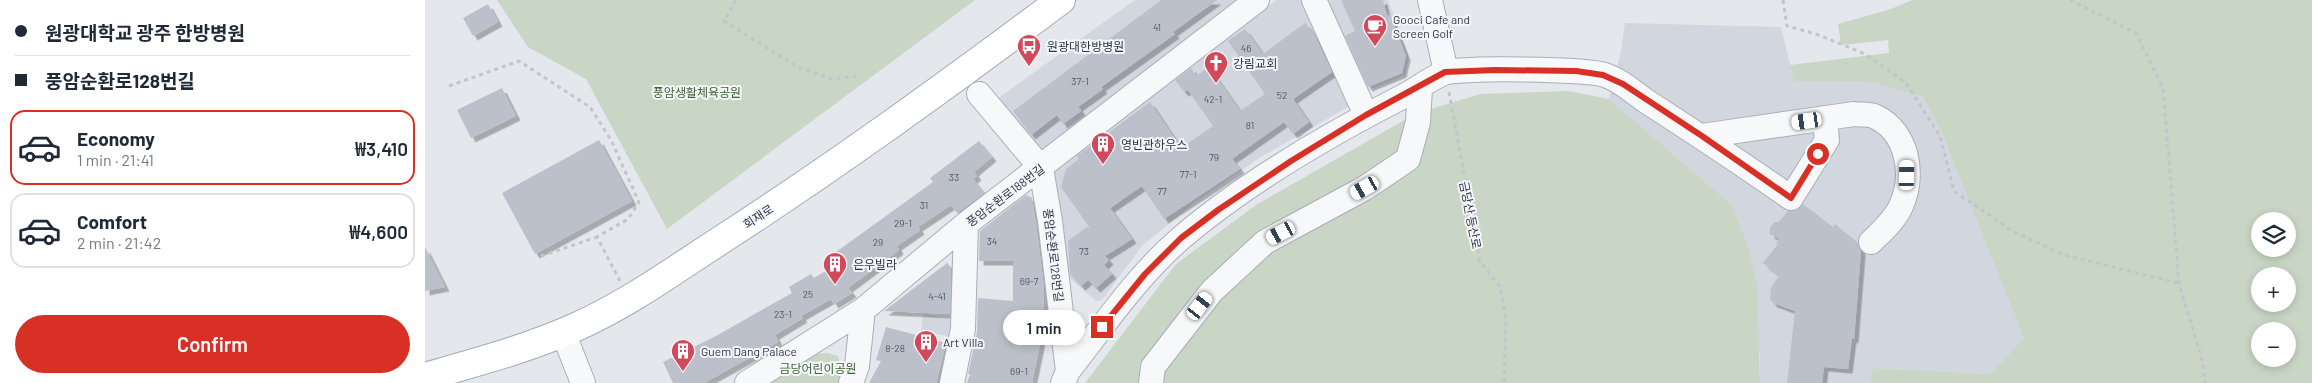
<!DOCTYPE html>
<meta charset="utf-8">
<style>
:root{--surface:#fff;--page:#f6f6f7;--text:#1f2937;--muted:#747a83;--line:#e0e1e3;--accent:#d93025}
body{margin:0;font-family:Barlow,"Noto Sans KR",sans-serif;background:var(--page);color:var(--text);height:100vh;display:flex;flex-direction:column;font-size:19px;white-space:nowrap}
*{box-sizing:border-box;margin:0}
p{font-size:16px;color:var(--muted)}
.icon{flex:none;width:28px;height:28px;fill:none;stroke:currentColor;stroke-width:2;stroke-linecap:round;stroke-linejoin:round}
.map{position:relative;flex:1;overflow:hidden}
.drawer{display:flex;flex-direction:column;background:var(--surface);width:425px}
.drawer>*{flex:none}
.guide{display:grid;align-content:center;height:110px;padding:0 15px;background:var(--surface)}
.controls{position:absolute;left:1826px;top:212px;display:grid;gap:10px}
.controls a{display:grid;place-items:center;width:45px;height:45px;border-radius:50%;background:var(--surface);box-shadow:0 2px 8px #0003;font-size:25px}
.end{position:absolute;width:22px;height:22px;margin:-11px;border:6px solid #d93025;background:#fff;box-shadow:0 0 0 2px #fff}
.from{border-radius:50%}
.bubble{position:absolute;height:35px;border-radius:18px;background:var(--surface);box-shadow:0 2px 8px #0003;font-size:16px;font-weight:600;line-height:35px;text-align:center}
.car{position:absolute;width:15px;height:30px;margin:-15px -8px;border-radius:6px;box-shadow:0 0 4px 1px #0007;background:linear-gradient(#fff 24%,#345 0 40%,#fff 0 76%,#345 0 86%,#fff 0)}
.guide b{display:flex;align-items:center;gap:18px;height:48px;font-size:19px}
.guide b+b{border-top:1px solid var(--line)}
.guide i{width:12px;height:12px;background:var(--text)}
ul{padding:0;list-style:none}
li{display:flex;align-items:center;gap:15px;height:75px;margin:0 10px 8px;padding:0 5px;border:2px solid var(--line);border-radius:15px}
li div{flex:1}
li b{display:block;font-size:19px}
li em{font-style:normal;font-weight:600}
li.selected{border-color:var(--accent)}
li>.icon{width:45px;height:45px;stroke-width:1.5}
.primary-button{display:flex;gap:10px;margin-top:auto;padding:10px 15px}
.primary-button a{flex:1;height:58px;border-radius:30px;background:var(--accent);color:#fff;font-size:20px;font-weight:600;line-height:58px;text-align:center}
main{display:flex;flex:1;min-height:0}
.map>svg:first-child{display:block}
.built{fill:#d2d6de}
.green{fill:#c9d6c5;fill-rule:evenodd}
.building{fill:#bbc0ca;filter:url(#shadow)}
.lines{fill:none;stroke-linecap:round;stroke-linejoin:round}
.minor-casing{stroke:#a9aeb7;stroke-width:26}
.major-casing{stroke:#a3abb8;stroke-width:30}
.path{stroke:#c2c5cb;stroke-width:3;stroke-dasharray:4 4;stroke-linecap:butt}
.minor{stroke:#f7f8fa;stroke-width:24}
.major{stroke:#fff;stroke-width:28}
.route{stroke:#d93025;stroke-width:6}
.labels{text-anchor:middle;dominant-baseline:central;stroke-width:4;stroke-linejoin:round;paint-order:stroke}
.number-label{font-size:10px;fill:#4f5766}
.poi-label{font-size:12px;fill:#2b3445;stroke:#f4f6f9;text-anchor:start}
.park-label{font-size:12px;fill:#3f6138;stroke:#f4f6f9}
.street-label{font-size:12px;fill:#2b3445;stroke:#f4f6f9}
</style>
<main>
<section class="drawer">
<div class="guide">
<b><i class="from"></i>원광대학교 광주 한방병원</b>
<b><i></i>풍암순환로128번길</b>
</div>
<ul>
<li class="selected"><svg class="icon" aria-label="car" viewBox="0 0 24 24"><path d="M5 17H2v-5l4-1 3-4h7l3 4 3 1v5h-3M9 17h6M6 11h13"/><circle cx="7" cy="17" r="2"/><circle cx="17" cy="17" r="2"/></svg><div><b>Economy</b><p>1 min · 21:41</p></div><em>₩3,410</em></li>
<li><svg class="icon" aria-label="car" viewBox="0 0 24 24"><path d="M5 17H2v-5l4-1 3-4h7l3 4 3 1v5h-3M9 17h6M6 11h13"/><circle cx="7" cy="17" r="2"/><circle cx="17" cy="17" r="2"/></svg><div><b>Comfort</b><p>2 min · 21:42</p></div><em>₩4,600</em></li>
</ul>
<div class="primary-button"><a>Confirm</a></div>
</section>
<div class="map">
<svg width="1887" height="383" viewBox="0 0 1887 383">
<defs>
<filter id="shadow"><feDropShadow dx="4.5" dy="4.5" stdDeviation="0" flood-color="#0004"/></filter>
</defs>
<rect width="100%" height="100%" fill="#e4e7ec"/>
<!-- built -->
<path class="built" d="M710,0H818L615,155L572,99Z
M852,0H878L928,104L836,157L769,203L717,246L677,300L671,301L641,275L628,170L797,39Z
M899,0H963L984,57L980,75L944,90L935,85Z
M1200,23L1356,27L1369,81L1446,82L1498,97L1515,129L1599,338L1565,374L1448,368L1444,383H1335V356L1306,204L1184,99L1196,52Z
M498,314L527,318L524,336L496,332Z"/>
<!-- green -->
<path class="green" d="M72,0H550L242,229L161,79L103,47Z
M1487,0H1887V383H1444L1448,368L1565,374L1599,338L1515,129L1498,97L1446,82L1369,81L1365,65L1464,53L1463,40L1416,45L1413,24L1466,9ZM1862,221V249H1835V221ZM1862,276V304H1835V276ZM1862,331V359H1835V331Z
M1143,91L1184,99L1306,204L1323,246L1332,284L1335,383H660L751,264L831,205L990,114L1055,94Z
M403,353L413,356L418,375L415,383H336L387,354Z"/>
<!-- building -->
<path class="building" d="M736,0H792L748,32L750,34L676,87L678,89L653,107L656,111L638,124L632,115L606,135L588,111Z
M916,0H958L962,16L965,15L981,56L977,73L943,87L920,36L930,31Z
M63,4L73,22L48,36L38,18Z
M880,23L891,38L907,72L868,99L884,122L868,134L859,122L807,159L815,169L739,219L717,186L685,208L707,239L680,256L684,260L679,265L687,274L671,288L663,280L656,286L645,274L643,241L662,227L665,228L636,187L641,169L654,159L652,156L725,102L756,148L788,126L763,90L759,92L750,80L766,68L771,76L784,67L815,111L840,94L803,41L820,29L838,54Z
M77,88L91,116L46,138L32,110Z
M174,140L207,201L110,254L77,193Z
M554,141L567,157L549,172L552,176L548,179L559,193L532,213L526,205L493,227L495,230L472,246L474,250L423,288L427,293L409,304L406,299L376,316L378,318L350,335L353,342L279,383H248L238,362L291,336L367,293L364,287L386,274L389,278L417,261L411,252L508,182L505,178Z
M601,195L607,198L611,223L619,288V315H621L607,383H542L545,374H543L552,332L553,298L588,301V261H554L555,231Z
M1378,204L1408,227L1410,224L1433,243L1436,251L1429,339L1427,338L1423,369L1399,367L1397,383H1362L1370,311L1348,303L1345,299L1346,288L1354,276L1338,263L1353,244L1351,243L1354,239L1345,234V227L1350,222H1354L1363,211L1372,210Z
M0,247L20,287L0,291Z
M522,263L526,267L525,314L459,311Z
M461,327L521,343L511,383H444L456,361L451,360Z"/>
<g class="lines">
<!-- minor casing -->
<g class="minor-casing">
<path id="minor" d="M889,0L941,115
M1005,0L1021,72
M554,94L616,168
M1277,136L1429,114C1435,115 1443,114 1449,116C1483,131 1490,175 1476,206C1470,220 1456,232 1446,242
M616,168L625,221L643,371
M138,332L158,383
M322,383L438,310L541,224L832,0
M426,383L432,366L438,310
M527,383L538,329L541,224
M638,383L643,371C679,325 712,276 756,238C819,184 903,135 977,97C991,90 1004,79 1019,73C1033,67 1163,69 1180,75C1197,81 1209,93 1224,103C1272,134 1319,165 1366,198L1402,140L1400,119
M726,383L728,367L787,291L840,242L940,188L983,159L993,122L995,88"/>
</g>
<!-- major casing -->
<g class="major-casing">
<path id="major" d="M0,377C51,362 102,349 151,327C203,304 251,269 299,238C415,163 526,82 636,0"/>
</g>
<!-- path -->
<path class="path" d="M311,0L299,21L371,66L406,79L435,76
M362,0H363
M1358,0L1362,26L1391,34L1440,54L1481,83L1515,136L1529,191L1589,232L1639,255L1754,283
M1645,0L1711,33L1738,88L1754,283L1778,363L1780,383
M24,86L94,61L165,107L186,140L214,202L203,219L172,237L195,281
M1024,92L1055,261L1075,287L1081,319L1079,383
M116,256L172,237"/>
<!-- minor -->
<use href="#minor" class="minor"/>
<!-- major -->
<use href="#major" class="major"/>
</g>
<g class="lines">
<!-- route -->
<path class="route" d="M677,327L720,274L756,238L793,210L866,161L941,115L1020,72L1070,70L1151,71L1178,75L1198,84L1277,136L1366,198L1393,154"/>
</g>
<!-- icons -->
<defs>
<g id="cafe-pin" transform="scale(1.25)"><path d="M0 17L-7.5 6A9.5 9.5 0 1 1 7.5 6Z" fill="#d1495b" stroke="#f4f6f9"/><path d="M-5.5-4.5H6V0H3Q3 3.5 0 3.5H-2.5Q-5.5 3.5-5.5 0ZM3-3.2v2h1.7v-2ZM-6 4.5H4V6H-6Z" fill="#fff"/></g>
<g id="bus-pin" transform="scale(1.25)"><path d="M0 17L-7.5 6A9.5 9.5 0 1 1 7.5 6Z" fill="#d1495b" stroke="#f4f6f9"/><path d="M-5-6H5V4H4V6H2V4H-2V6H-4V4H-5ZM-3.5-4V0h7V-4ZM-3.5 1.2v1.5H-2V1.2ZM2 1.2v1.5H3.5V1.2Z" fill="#fff"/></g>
<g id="church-pin" transform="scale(1.25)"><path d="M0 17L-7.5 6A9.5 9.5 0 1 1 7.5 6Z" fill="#d1495b" stroke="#f4f6f9"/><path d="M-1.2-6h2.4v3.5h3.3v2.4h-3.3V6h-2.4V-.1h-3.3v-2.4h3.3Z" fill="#fff"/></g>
<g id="building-pin" transform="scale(1.25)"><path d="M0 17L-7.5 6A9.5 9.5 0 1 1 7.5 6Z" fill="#d1495b" stroke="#f4f6f9"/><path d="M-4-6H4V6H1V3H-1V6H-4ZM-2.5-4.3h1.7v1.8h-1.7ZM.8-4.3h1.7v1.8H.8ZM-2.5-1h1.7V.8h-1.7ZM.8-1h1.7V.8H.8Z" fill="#fff"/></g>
</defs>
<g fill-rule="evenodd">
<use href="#cafe-pin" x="950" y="26"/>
<use href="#bus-pin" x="604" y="46"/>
<use href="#church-pin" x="791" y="63"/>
<use href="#building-pin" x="678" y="144"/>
<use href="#building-pin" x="410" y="264"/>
<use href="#building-pin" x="501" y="342"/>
<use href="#building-pin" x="258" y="351"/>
</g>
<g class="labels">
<!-- number labels -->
<g class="number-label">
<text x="732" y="27">41</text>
<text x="821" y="48">46</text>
<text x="655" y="81">37-1</text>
<text x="857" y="95">52</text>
<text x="788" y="99">42-1</text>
<text x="825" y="125">81</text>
<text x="789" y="157">79</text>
<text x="763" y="174">77-1</text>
<text x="529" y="177">33</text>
<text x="737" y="191">77</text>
<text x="499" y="205">31</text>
<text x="478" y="223">29-1</text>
<text x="567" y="241">34</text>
<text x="453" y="242">29</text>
<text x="659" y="251">73</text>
<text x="604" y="281">69-7</text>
<text x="383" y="294">25</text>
<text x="512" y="296">4-41</text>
<text x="358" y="314">23-1</text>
<text x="470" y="348">8-28</text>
<text x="594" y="371">69-1</text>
</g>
<!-- poi labels -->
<g class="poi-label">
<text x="968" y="19">Gooci Cafe and<tspan x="968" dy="14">Screen Golf</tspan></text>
<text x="622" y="46">원광대한방병원</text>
<text x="808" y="63">강림교회</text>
<text x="696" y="144">영빈관하우스</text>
<text x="428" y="264">은우빌라</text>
<text x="518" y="342">Art Villa</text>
<text x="276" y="351">Guem Dang Palace</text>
</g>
<!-- park labels -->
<g class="park-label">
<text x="272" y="92">풍암생활체육공원</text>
<text x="393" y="368">금당어린이공원</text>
</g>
<!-- street labels -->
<g class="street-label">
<text transform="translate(580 195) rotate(-37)">풍암순환로188번길</text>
<text transform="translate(1046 215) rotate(79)">금당산 등산로</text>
<text transform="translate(333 216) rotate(-33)">회재로</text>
<text transform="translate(629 255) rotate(83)">풍암순환로128번길</text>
</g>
</g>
</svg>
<div class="controls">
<a><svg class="icon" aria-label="layers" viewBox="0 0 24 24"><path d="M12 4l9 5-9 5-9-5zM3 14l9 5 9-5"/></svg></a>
<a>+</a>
<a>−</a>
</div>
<i class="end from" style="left:1393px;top:154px"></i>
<i class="end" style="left:677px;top:327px"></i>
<div class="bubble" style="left:578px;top:310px;width:82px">1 min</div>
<i class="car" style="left:1382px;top:121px;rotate:262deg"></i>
<i class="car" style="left:1482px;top:175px;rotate:1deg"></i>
<i class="car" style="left:940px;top:188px;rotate:241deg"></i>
<i class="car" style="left:856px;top:233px;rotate:242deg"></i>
<i class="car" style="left:775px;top:306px;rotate:38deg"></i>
</div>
</main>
